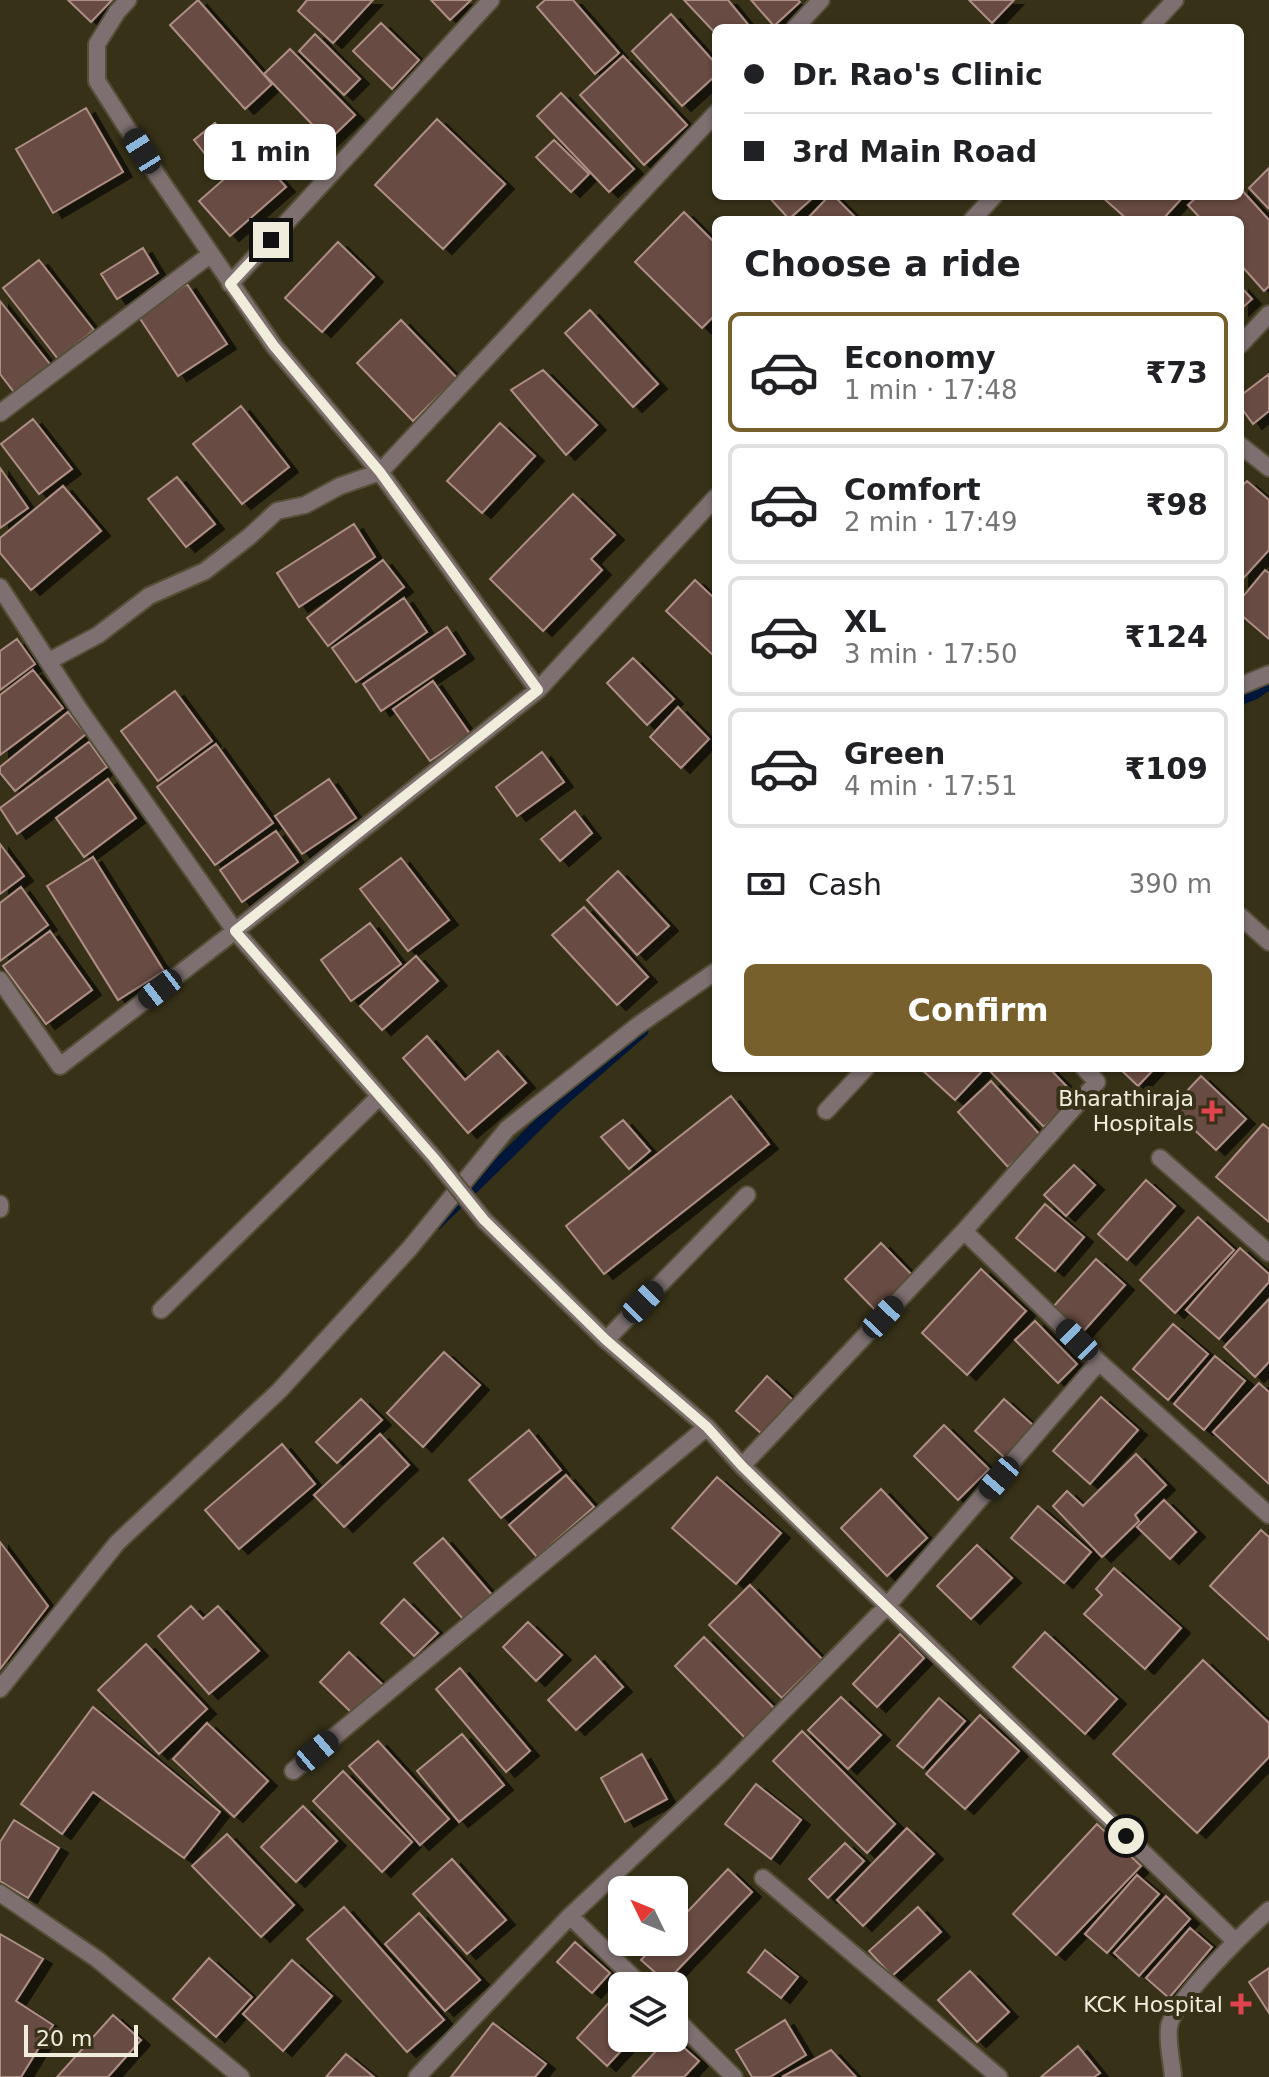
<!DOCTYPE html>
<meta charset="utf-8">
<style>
:root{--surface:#fff;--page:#f2f2f2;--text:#202124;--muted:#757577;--line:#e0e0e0;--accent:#78602c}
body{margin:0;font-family:"DejaVu Sans",sans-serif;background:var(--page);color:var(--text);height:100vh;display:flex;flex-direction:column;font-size:30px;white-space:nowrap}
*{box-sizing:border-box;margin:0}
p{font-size:26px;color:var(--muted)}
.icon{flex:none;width:44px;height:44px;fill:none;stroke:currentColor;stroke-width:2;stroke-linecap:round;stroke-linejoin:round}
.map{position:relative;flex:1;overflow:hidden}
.drawer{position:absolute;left:712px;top:216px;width:532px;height:856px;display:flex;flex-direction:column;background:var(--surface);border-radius:12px;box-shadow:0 2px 6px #0004}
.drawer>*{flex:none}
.top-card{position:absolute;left:712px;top:24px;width:532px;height:176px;border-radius:12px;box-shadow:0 2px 6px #0004;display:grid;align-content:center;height:176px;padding:0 32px;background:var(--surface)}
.needle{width:52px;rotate:313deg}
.buttons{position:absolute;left:608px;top:1876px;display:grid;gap:16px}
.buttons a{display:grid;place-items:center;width:80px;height:80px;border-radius:12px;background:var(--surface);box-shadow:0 2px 6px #0004;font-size:40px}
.scale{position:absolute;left:24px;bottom:20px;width:114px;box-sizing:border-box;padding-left:8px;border:4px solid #f0eddd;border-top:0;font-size:22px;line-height:28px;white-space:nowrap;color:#f0eddd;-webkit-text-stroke:6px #373118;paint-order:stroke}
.end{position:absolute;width:36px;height:36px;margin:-18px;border:10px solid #f0eddd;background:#111;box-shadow:0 0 0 4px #111}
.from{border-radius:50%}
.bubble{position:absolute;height:56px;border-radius:12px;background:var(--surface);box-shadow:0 2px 6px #0004;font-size:26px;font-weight:700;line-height:56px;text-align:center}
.car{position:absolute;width:24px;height:48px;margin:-24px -12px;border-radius:10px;box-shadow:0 0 6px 2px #0007;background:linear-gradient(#222 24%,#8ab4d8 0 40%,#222 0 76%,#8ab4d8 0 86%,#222 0)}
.top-card b{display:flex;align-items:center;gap:28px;height:76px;font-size:30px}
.top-card b+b{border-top:2px solid var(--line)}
.top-card i{width:20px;height:20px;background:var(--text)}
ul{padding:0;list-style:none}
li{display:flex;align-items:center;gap:24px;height:120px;margin:0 16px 12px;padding:0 16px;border:4px solid var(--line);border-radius:12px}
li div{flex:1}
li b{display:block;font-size:30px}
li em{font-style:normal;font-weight:700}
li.active{border-color:var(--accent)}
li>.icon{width:72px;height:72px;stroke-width:1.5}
h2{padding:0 32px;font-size:36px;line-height:96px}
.pay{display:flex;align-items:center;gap:20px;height:88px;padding:0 32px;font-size:30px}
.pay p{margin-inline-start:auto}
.cta{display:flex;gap:16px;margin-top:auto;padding:16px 32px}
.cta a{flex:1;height:92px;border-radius:12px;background:var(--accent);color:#fff;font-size:32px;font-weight:700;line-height:92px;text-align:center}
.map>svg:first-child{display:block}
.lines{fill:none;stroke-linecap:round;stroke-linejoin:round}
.stream{stroke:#02163a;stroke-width:11}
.building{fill:#674b43;stroke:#ae8e85;stroke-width:2;filter:url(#shadow)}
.service-casing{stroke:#554f38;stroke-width:20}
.minor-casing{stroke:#554f38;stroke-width:20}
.service{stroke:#7e7071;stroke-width:16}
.minor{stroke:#7e7071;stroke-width:16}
.minor-bridge-casing{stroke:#554f38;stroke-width:20;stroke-linecap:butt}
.minor-bridge{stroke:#7e7071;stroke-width:16}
.route{stroke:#f0eddd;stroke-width:10}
.health-dot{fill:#e0444e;stroke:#373118;stroke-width:3}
.labels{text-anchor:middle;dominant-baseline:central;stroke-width:8;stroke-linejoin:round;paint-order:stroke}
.poi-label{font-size:22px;fill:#f0eddd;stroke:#373118;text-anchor:end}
</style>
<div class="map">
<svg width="1269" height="2077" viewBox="0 0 1269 2077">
<defs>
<filter id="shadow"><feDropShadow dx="9" dy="5" stdDeviation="0" flood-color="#0009"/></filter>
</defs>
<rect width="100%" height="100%" fill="#373118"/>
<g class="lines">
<!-- stream -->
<path class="stream" d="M1240,700L1255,694L1269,684
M437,1224L559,1104L643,1031"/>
</g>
<!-- building -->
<path class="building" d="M68,0H112L91,22Z
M198,0L272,84L245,109L170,25Z
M307,0H373L333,43L298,11Z
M431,0H471L450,20Z
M545,0H573L619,53L595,74L537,7Z
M684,0H728L751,28H716V34Z
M751,0H798L800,2L774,26Z
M969,0H1014L992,23Z
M671,14L716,64V75L682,106L632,51Z
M381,23L419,60L392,89L353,51Z
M315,34L360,79L344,95L299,51Z
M290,49L355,115L328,141L264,74Z
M623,56L687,125L644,165L580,95Z
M561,93L634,169L609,192L537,116Z
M86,108L123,172L53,213L16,149Z
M437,119L505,184L443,249L375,185Z
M215,123L239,152L217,169L194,140Z
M554,140L589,174L571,192L536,157Z
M255,152L286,187L230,236L199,201Z
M1269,168V209L1249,188Z
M1240,188L1269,220V286L1264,291L1240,264V220H1202L1188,205L1198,196H1240Z
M768,196H815L789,219Z
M829,196H834L858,220H806Z
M1101,196H1184L1162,220H1128Z
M684,212L716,244V314L702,328L635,262Z
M338,242L374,277L322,332L285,298Z
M143,248L158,273L117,299L101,274Z
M39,260L94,330L58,359L3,288Z
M187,284L227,344L178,376L139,317Z
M1240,286L1252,299L1240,310Z
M0,301L53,368L17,396L0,374Z
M590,310L658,384L633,407L565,333Z
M401,320L457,378L413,421L357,363Z
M543,370L597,425L566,455L511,390Z
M1269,374V411L1253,424L1240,406V396Z
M241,406L289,467L242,504L193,444Z
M33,419L72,469L39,494L1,444Z
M500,423L535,456L482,513L447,481Z
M0,468L28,508L0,528Z
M177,477L215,524L186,547L148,499Z
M1247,481L1269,500V550L1240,582V488Z
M63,486L101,531L31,590L0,553V538Z
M573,494L615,535L591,559L602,570L543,631L490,579Z
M354,524L375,557L299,607L277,573Z
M383,560L404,587L328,646L307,618Z
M1265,570L1269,573V639L1240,614V600Z
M695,580L716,600V658L666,611Z
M404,598L427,632L356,682L332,648Z
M447,627L465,654L381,711L363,684Z
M17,639L35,664L0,690V651Z
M633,658L674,699L647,725L607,683Z
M33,670L63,708L0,755V695Z
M433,681L470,734L430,761L393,709Z
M175,691L212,741L158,781L121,731Z
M678,707L709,739L681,768L650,737Z
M68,712L86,734L15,791L0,773V767Z
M89,742L107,767L17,834L0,808Z
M216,744L273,823L215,865L157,787Z
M542,752L564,782L517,816L496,787Z
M108,779L136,818L84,857L56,818Z
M329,779L356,818L302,854L275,816Z
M575,811L592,833L560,861L541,839Z
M276,831L298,862L242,902L220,870Z
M0,844L24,876L0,894Z
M93,857L164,971L118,1000L47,886Z
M401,858L449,920L408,951L360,889Z
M618,871L669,926L637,955L587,900Z
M21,887L48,925L0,961V903Z
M584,907L648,977L617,1005L552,935Z
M370,923L401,964L351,1001L321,960Z
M50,931L92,990L46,1024L3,966Z
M416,956L438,981L382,1030L360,1006Z
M427,1036L465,1080L498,1051L526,1083L468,1133L403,1058Z
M920,1068H985L955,1100Z
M987,1068H1049L1076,1096L1044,1127Z
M1119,1068H1155L1138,1086Z
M1201,1076L1246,1119L1216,1150L1171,1108Z
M991,1081L1042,1137L1008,1167L958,1112Z
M731,1096L769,1144L604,1274L566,1226Z
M623,1120L650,1151L629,1169L601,1137Z
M1263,1124L1269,1129V1222L1216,1177Z
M1074,1165L1095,1185L1066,1216L1044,1195Z
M1146,1180L1175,1206L1127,1260L1098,1234Z
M1045,1204L1084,1237L1055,1271L1016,1238Z
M1198,1217L1234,1250L1175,1313L1140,1280Z
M881,1243L912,1275L876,1311L845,1279Z
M1240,1248L1269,1274V1282L1219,1339L1186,1310Z
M1096,1259L1125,1285L1082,1333L1053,1307Z
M981,1269L1026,1311L967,1375L922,1333Z
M1269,1299V1362L1255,1377L1224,1347Z
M1035,1321L1077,1364L1058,1383L1015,1340Z
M1173,1324L1208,1354L1168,1400L1133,1369Z
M444,1352L480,1385L423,1447L387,1413Z
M1215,1356L1245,1381L1204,1430L1174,1404Z
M767,1376L794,1401L763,1435L736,1411Z
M1259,1383L1269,1392V1484L1213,1432Z
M1101,1397L1138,1430L1090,1484L1053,1451Z
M361,1399L382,1420L337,1463L316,1442Z
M1004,1399L1034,1426L1005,1458L975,1431Z
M944,1425L989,1469L958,1500L914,1456Z
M529,1430L561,1470L501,1518L469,1480Z
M380,1434L409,1465L344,1527L314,1495Z
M282,1444L315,1484L239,1549L205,1510Z
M1136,1454L1166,1485L1135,1515L1139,1521L1102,1557L1053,1506L1067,1491L1083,1506Z
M566,1475L594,1507L537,1557L509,1525Z
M717,1477L781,1533L736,1584L672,1528Z
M881,1489L927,1538L887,1576L841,1528Z
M1164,1500L1196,1532L1170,1559L1137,1527Z
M1038,1506L1091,1552L1064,1583L1011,1538Z
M1261,1530L1269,1537V1640L1210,1586Z
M443,1538L492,1595L463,1619L414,1563Z
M0,1542L48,1606L0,1669Z
M977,1545L1012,1578L971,1619L937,1586Z
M1114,1568L1181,1628L1145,1669L1084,1614L1102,1595L1096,1589Z
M750,1585L822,1659L782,1698L709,1625Z
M404,1599L438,1633L414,1656L381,1623Z
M191,1606L203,1619L218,1606L259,1651L209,1694L158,1636Z
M528,1622L562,1655L536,1681L503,1647Z
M1045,1632L1117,1699L1085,1734L1013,1667Z
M900,1634L924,1658L877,1707L853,1684Z
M704,1637L778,1712L748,1741L675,1666Z
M146,1644L207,1709L159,1754L98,1690Z
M349,1652L383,1685L354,1715L320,1682Z
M595,1656L623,1687L576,1730L548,1700Z
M1203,1660L1269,1723V1757L1197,1833L1113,1754Z
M460,1668L530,1751L506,1772L436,1689Z
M841,1697L881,1735L848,1769L808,1730Z
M939,1698L965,1721L923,1768L897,1746Z
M93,1707L220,1812L184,1858L93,1792L62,1834L21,1804Z
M980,1715L1019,1751L965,1809L926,1774Z
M207,1723L268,1781L234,1817L173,1759Z
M802,1731L895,1824L867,1853L773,1761Z
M462,1734L504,1785L459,1822L417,1771Z
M378,1741L449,1819L420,1845L349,1766Z
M642,1754L667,1799L625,1822L601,1778Z
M343,1771L412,1842L382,1872L313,1801Z
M756,1784L801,1820L771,1859L725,1824Z
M303,1806L337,1841L296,1882L261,1847Z
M14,1820L59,1848L28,1898L0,1881V1842Z
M1097,1824L1141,1866L1056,1955L1013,1914Z
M907,1828L934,1854L863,1926L837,1900Z
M227,1834L294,1905L261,1937L192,1866Z
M845,1843L864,1861L828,1898L809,1879Z
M452,1859L506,1920L467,1954L413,1894Z
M728,1869L752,1892L666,1982L641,1960L658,1942H674V1926Z
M1137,1875L1159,1894L1107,1953L1085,1934Z
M1166,1896L1190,1919L1139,1976L1114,1953Z
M344,1907L444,2020L407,2052L307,1939Z
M918,1907L941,1932L892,1976L869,1951Z
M419,1913L480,1980L445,2011L385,1944Z
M1190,1928L1212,1947L1169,1998L1146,1978Z
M0,1934L43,1959L16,2001L53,2025L21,2077H0Z
M575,1942L610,1973L592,1993L557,1962Z
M765,1950L798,1977L781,1998L748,1972Z
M209,1958L252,1997L216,2037L173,1999Z
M292,1960L332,1996L283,2051L243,2014Z
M1269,1968V2013L1249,1982Z
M970,1971L1009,2012L977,2042L938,2000Z
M614,1997L622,2005V2038H633L607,2066L577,2038Z
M113,2015L141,2040L108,2077H57Z
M785,2020L806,2055L770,2077H752L736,2050Z
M493,2023L546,2064L535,2077H451Z
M668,2038H673L699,2061L684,2077H632Z
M1078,2046L1100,2073L1094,2077H1041Z
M831,2050L856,2077H782Z
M346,2054L374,2077H326Z"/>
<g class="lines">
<!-- service casing -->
<g class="service-casing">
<path id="service" d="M0,1204V1209
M606,1340L747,1195"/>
</g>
<!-- minor casing -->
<g class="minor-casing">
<path id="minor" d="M795,28L821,0
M1149,28L1175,0
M972,220L994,196
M230,284L491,0
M1240,345L1269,314
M0,413L211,254
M1240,445L1269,468
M0,587L79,709L235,931L434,1158
M49,661L98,635L149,596L205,571L250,536L277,511L305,505L340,486L380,472L716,113
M1240,686L1269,674
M538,690L716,497
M1240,916L1269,942
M0,980L60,1066L235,931L538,690L380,472L274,346L157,175L97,81V44L117,12L128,0
M1084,1068L1097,1082L964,1231L742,1466L1235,1941
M826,1111L866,1068
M1160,1158L1269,1253
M484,1220L606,1340L707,1427L742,1466
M964,1231L1099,1362
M161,1310L380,1096
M0,1689L117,1543L279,1391L410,1248L507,1129L637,1026L716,971
M293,1771L707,1427
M763,1878L999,2077
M0,1893L97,1959L241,2077
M570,1916L642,1986
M674,2017L734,2077
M417,2077L570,1916L723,1772L886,1607L1099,1362L1269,1515
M1173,2077C1172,2062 1167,2043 1169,2027C1172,2002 1248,1929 1269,1910"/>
</g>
<!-- service -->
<use href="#service" class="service"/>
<!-- minor -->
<use href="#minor" class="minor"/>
<!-- minor-bridge casing -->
<g class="minor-bridge-casing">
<path id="minor-bridge" d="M434,1158L484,1220"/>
</g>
<!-- minor-bridge -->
<use href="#minor-bridge" class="minor-bridge"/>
</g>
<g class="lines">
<!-- route -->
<path class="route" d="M271,240L230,284L274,346L380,472L538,690L235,931L434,1158L484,1220L606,1340L707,1427L742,1466L866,1587L1126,1836"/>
</g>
<!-- markers -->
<g class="health-dot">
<path d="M1208 1099h8v8h8v8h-8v8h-8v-8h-8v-8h8z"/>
<path d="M1237 1992h8v8h8v8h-8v8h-8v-8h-8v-8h8z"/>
</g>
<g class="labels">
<!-- poi labels -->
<g class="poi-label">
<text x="1194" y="1098">Bharathiraja<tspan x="1194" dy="25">Hospitals</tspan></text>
<text x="1223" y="2004">KCK Hospital</text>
</g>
</g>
</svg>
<div class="buttons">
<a><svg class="needle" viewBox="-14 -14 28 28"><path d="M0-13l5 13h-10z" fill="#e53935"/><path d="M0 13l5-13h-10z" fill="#757577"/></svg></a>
<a><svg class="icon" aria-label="layers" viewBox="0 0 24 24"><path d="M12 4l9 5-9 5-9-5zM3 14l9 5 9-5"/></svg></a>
</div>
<div class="scale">20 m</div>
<i class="end from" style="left:1126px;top:1836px"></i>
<i class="end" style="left:271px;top:240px"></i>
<div class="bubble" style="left:204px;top:124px;width:132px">1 min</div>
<i class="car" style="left:142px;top:151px;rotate:328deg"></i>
<i class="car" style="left:160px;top:989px;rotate:232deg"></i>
<i class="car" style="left:643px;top:1302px;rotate:44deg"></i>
<i class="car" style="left:883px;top:1317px;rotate:43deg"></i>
<i class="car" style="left:1077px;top:1340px;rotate:314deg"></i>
<i class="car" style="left:999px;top:1478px;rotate:221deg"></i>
<i class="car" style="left:317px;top:1751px;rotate:50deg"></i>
<div class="top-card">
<b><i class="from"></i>Dr. Rao's Clinic</b>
<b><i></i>3rd Main Road</b>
</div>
<section class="drawer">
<h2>Choose a ride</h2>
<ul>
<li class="active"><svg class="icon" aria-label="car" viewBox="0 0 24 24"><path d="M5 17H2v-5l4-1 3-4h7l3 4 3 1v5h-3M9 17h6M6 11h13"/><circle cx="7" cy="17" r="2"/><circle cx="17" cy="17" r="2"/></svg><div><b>Economy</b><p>1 min · 17:48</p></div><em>₹73</em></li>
<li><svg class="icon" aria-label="car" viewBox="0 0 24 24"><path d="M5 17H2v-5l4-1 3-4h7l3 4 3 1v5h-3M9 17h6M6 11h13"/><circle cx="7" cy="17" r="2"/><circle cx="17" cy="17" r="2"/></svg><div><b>Comfort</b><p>2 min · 17:49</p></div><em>₹98</em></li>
<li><svg class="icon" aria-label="car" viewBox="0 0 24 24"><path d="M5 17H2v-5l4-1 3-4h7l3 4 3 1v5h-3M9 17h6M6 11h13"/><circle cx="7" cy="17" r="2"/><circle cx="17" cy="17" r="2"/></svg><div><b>XL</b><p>3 min · 17:50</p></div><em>₹124</em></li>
<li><svg class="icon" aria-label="car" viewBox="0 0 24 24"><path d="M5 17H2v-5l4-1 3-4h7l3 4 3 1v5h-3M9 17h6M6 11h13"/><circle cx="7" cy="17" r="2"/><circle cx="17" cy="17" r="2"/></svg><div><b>Green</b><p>4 min · 17:51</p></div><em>₹109</em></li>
</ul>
<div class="pay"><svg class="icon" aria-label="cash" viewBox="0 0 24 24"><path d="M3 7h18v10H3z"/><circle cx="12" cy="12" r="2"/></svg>Cash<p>390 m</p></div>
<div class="cta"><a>Confirm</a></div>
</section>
</div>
